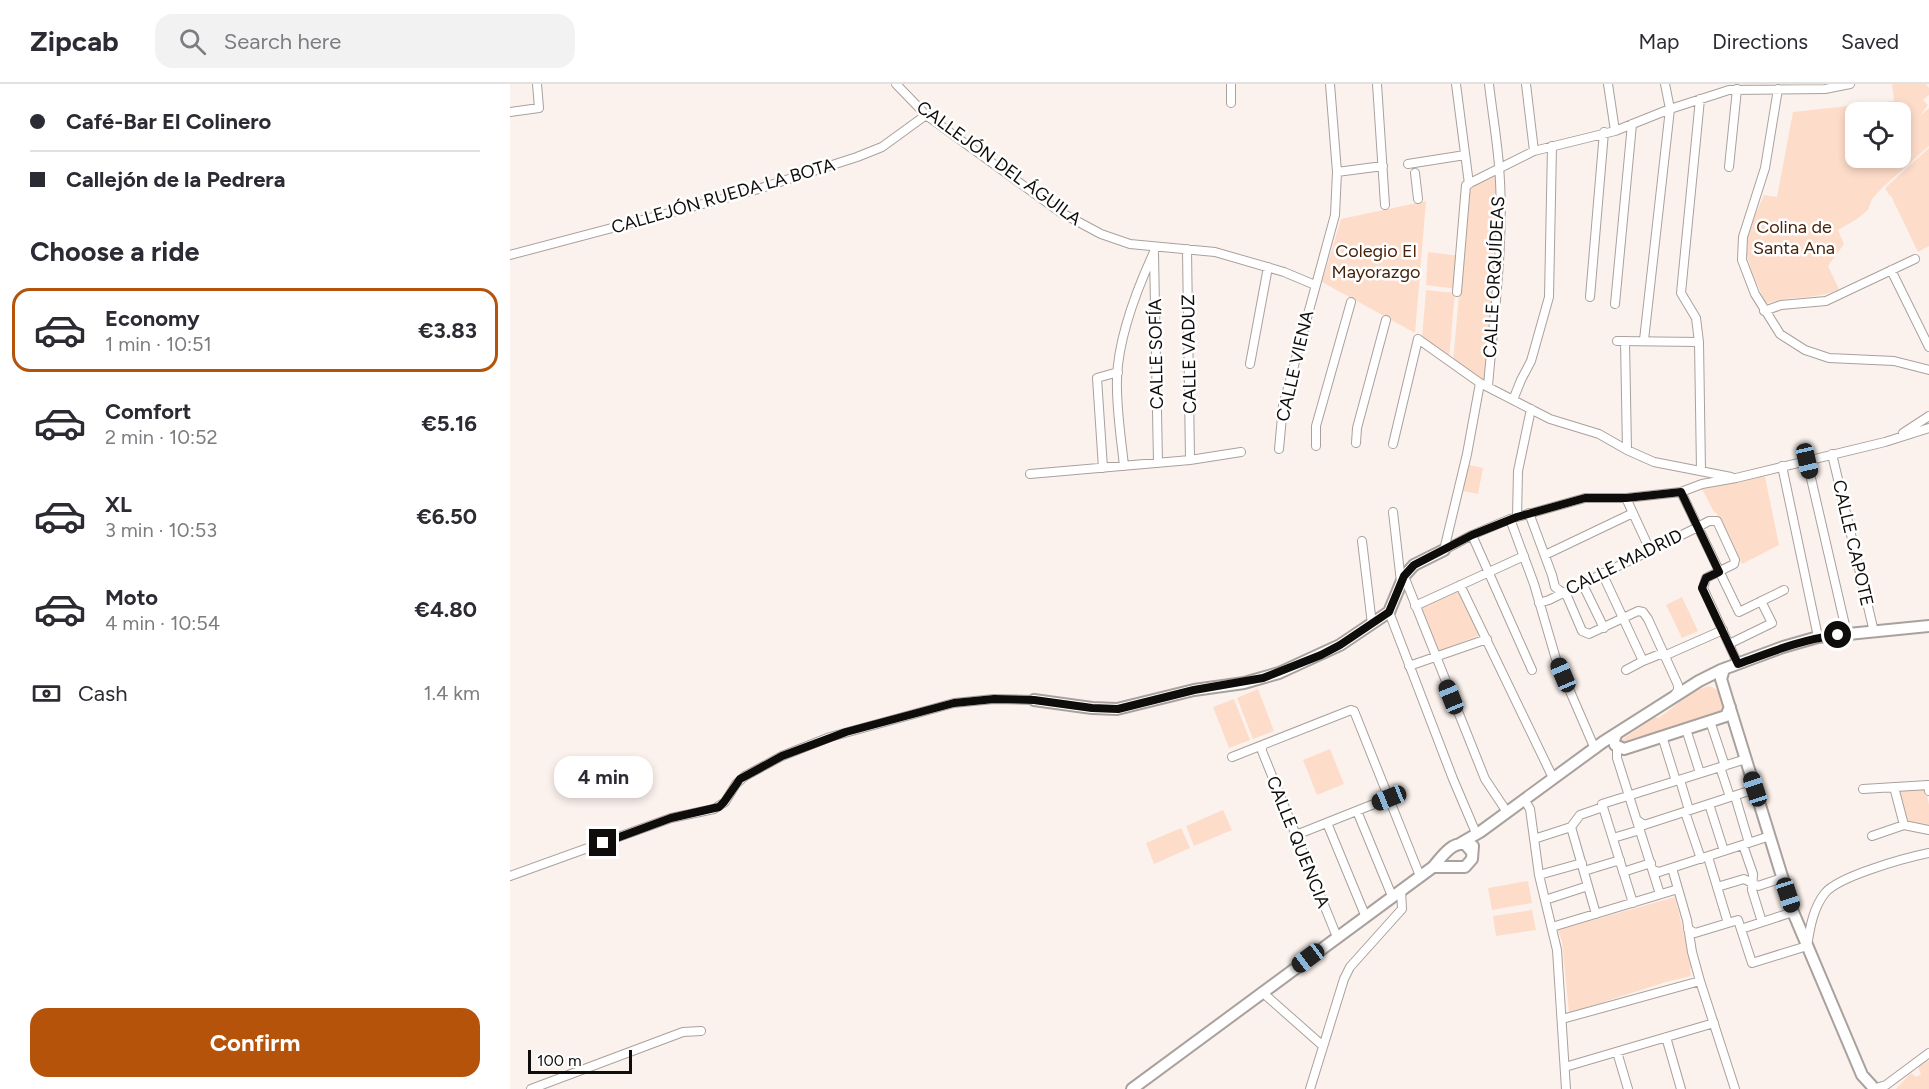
<!DOCTYPE html>
<meta charset="utf-8">
<style>
:root{--surface:#fff;--page:#f2f2f3;--text:#2b2b33;--muted:#7c7c81;--line:#e1e1e2;--accent:#b45309}
body{margin:0;font-family:Figtree,sans-serif;background:var(--page);color:var(--text);height:100vh;display:flex;flex-direction:column;font-size:22px;white-space:nowrap}
*{box-sizing:border-box;margin:0}
p{font-size:20px;color:var(--muted)}
.icon{flex:none;width:33px;height:33px;fill:none;stroke:currentColor;stroke-width:2;stroke-linecap:round;stroke-linejoin:round}
.map{position:relative;flex:1;overflow:hidden}
.sheet{display:flex;flex-direction:column;background:var(--surface);width:510px}
.sheet>*{flex:none}
.banner{display:grid;align-content:center;height:132px;padding:0 30px;background:var(--surface)}
.tools{position:absolute;left:1335px;top:18px;display:grid;gap:12px}
.tools a{display:grid;place-items:center;width:66px;height:66px;border-radius:12px;background:var(--surface);box-shadow:0 3px 9px #0003;font-size:30px}
.scale{position:absolute;left:18px;bottom:15px;width:104px;box-sizing:border-box;padding-left:6px;border:3px solid #0f0d0b;border-top:0;font-size:16px;line-height:21px;white-space:nowrap;color:#0f0d0b;-webkit-text-stroke:4px #fff;paint-order:stroke}
.end{position:absolute;width:27px;height:27px;margin:-14px;border:8px solid #0f0d0b;background:#fff;box-shadow:0 0 0 3px #fff}
.from{border-radius:50%}
.bubble{position:absolute;height:42px;border-radius:18px;background:var(--surface);box-shadow:0 3px 9px #0003;font-size:20px;font-weight:700;line-height:42px;text-align:center}
.car{position:absolute;width:18px;height:36px;margin:-18px -9px;border-radius:8px;box-shadow:0 0 4px 2px #0007;background:linear-gradient(#222 24%,#8ab4d8 0 40%,#222 0 76%,#8ab4d8 0 86%,#222 0)}
.banner b{display:flex;align-items:center;gap:21px;height:57px;font-size:22px}
.banner b+b{border-top:2px solid var(--line)}
.banner i{width:15px;height:15px;background:var(--text)}
ul{padding:0;list-style:none}
li{display:flex;align-items:center;gap:18px;height:84px;margin:0 12px 9px;padding:0 18px;border:3px solid transparent;border-radius:18px}
li div{flex:1}
li b{display:block;font-size:22px}
li em{font-style:normal;font-weight:700}
li.on{border-color:var(--accent)}
li>.icon{width:54px;height:54px;stroke-width:1.5}
h2{padding:0 30px;font-size:27px;line-height:72px}
.pay{display:flex;align-items:center;gap:15px;height:66px;padding:0 30px;font-size:22px}
.pay p{margin-inline-start:auto}
.primary-button{display:flex;gap:12px;margin-top:auto;padding:12px 30px}
.primary-button a{flex:1;height:69px;border-radius:18px;background:var(--accent);color:#fff;font-size:24px;font-weight:700;line-height:69px;text-align:center}
header{display:flex;align-items:center;gap:36px;box-sizing:border-box;height:84px;padding:0 30px;background:var(--surface);border-bottom:2px solid var(--line)}
header strong{font-size:28px}
nav{display:flex;gap:33px;margin-inline-start:auto;font-size:21px}
.search{width:420px;height:54px;background:var(--page);display:flex;align-items:center;gap:15px;box-sizing:border-box;padding:0 21px;border-radius:18px;color:var(--muted);font-size:22px}
main{display:flex;flex:1;min-height:0}
.map>svg:first-child{display:block}
.green{fill:#fedcca;fill-rule:evenodd}
.lines{fill:none;stroke-linecap:round;stroke-linejoin:round}
.street-casing{stroke:#a9a19d;stroke-width:10}
.secondary-casing{stroke:#a9a19d;stroke-width:14}
.street{stroke:#fff;stroke-width:8}
.secondary{stroke:#fff;stroke-width:10}
.route{stroke:#0f0d0b;stroke-width:8}
.labels{text-anchor:middle;dominant-baseline:central;stroke-width:5;stroke-linejoin:round;paint-order:stroke}
.street-label{font-size:18px;fill:#0f0d0b;stroke:#fff}
.park-label{font-size:18px;fill:#482209;stroke:#fff}
</style>
<header>
<strong>Zipcab</strong>
<div class="search"><svg class="icon" aria-label="search" viewBox="0 0 24 24"><circle cx="10" cy="10" r="6"/><path d="M15 15l6 6"/></svg>Search here</div>
<nav><a>Map</a><a>Directions</a><a>Saved</a></nav>
</header>
<main>
<section class="sheet">
<div class="banner">
<b><i class="from"></i>Café-Bar El Colinero</b>
<b><i></i>Callejón de la Pedrera</b>
</div>
<h2>Choose a ride</h2>
<ul>
<li class="on"><svg class="icon" aria-label="car" viewBox="0 0 24 24"><path d="M5 17H2v-5l4-1 3-4h7l3 4 3 1v5h-3M9 17h6M6 11h13"/><circle cx="7" cy="17" r="2"/><circle cx="17" cy="17" r="2"/></svg><div><b>Economy</b><p>1 min · 10:51</p></div><em>€3.83</em></li>
<li><svg class="icon" aria-label="car" viewBox="0 0 24 24"><path d="M5 17H2v-5l4-1 3-4h7l3 4 3 1v5h-3M9 17h6M6 11h13"/><circle cx="7" cy="17" r="2"/><circle cx="17" cy="17" r="2"/></svg><div><b>Comfort</b><p>2 min · 10:52</p></div><em>€5.16</em></li>
<li><svg class="icon" aria-label="car" viewBox="0 0 24 24"><path d="M5 17H2v-5l4-1 3-4h7l3 4 3 1v5h-3M9 17h6M6 11h13"/><circle cx="7" cy="17" r="2"/><circle cx="17" cy="17" r="2"/></svg><div><b>XL</b><p>3 min · 10:53</p></div><em>€6.50</em></li>
<li><svg class="icon" aria-label="car" viewBox="0 0 24 24"><path d="M5 17H2v-5l4-1 3-4h7l3 4 3 1v5h-3M9 17h6M6 11h13"/><circle cx="7" cy="17" r="2"/><circle cx="17" cy="17" r="2"/></svg><div><b>Moto</b><p>4 min · 10:54</p></div><em>€4.80</em></li>
</ul>
<div class="pay"><svg class="icon" aria-label="cash" viewBox="0 0 24 24"><path d="M3 7h18v10H3z"/><circle cx="12" cy="12" r="2"/></svg>Cash<p>1.4 km</p></div>
<div class="primary-button"><a>Confirm</a></div>
</section>
<div class="map">
<svg width="1419" height="1005" viewBox="0 0 1419 1005">
<rect width="100%" height="100%" fill="#fbf2ed"/>
<!-- green -->
<path class="green" d="M1382,0H1416L1419,4V11L1413,16L1418,21L1410,32L1419,24V62L1373,103L1362,115L1358,126L1347,135L1328,146L1334,160L1318,182L1329,205C1306,217 1282,210 1256,220C1248,200 1231,173 1238,151C1242,138 1248,124 1254,111L1267,113L1283,28L1384,17ZM1346,28H1390V74H1346Z
M1419,64V162L1408,168L1381,112L1379,111L1375,104Z
M988,89L985,192L975,299L943,277L959,104Z
M916,117L905,249L812,198L831,135Z
M918,168L950,172L947,205L916,201Z
M916,206L945,209L939,274L912,254Z
M955,380L973,384L968,410L948,406Z
M1254,388L1269,461L1232,480L1207,430L1203,426L1192,405Z
M948,506L970,551L927,568L910,525Z
M1172,513L1188,547L1172,554L1156,521Z
M1200,602L1209,607L1215,627L1111,658L1110,657L1145,633L1148,634C1166,623 1178,607 1200,602Z
M748,605L764,647L743,655L727,614Z
M724,615L740,656L719,664L703,623Z
M820,665L834,700L807,711L793,676Z
M1416,703L1419,721V743L1396,739L1387,706Z
M713,726L722,746L684,762L676,742Z
M671,744L680,764L644,780L636,759Z
M1018,797L1022,819L982,826L978,804Z
M1165,813L1182,884L1180,885L1181,892L1156,898L1059,929L1052,858L1048,846Z
M1022,826L1026,846L986,852L983,832Z
M1415,977H1419V1005H1386L1401,989L1406,993L1411,990L1408,983Z"/>
<g class="lines">
<!-- street casing -->
<g class="street-casing">
<path id="street" d="M386,0L416,31L550,128L591,150L620,160L705,168L774,188L805,201
M721,0V19
M867,0L875,121
M946,0L959,100
M1016,0L1024,67
M1098,0L1105,47
M1268,5L1255,84L1233,153L1232,176L1245,210L1270,250L1295,266L1319,274L1384,277L1419,286
M1190,15L1171,209L1186,234L1189,258L1191,387
M0,28L29,24L27,0
M898,80L955,71
M1219,83L1227,5
M827,88L873,82
M905,89L908,115
M677,165L680,376
M644,170L648,379
M0,171L242,107L347,73L372,63L416,31
M1381,186L1419,263
M947,208L956,101L1024,67L1105,47L1160,25L1219,6L1315,5L1340,0
M1080,213L1094,48
M1105,220L1122,40
M1254,227L1271,221L1316,217L1405,175
M1134,256L1160,25L1155,0
M1107,257L1189,258
M1115,257L1117,366
M740,280L758,183
M978,302C984,230 995,155 989,82C987,55 982,27 979,0
M1003,316L1011,296L1021,277L1039,213L1042,62
M1393,349L1419,332
M846,359L847,344L876,236
M883,360L908,255L970,299L1040,335L1089,350L1117,366L1144,378L1221,393
M806,362V342L841,218
M769,365L773,322L825,131L827,88L820,0
M1322,370L1364,548
M1297,377L1337,550
M614,382C611,353 606,323 607,295C608,253 627,205 644,168
M1272,382L1308,553
M593,384L587,294L608,288
M520,390L680,376L731,368
M1171,408L1229,528L1274,506
M1116,414L1140,466
M883,428L891,498
M1019,429L1042,491L1045,503L1057,512L1072,547L1079,550L1128,527L1133,528L1138,535L1168,601V606L1164,612
M1007,433L1008,387L1021,325
M1000,435L1024,500L1046,575L1085,665
M962,451L1022,586
M852,457L862,540
M934,466L962,451L1000,435L1075,414H1116L1171,408L1192,400L1226,394L1375,358L1419,344
M934,466L957,370L970,299
M1035,471L1123,429
M1092,489L1133,577L1153,569
M894,492L975,695L997,728
M1072,499L1094,544
M950,501L1043,694
M1029,519L1039,516L1188,443L1199,437H1207L1225,476L1224,480L1196,494L1193,504L1228,580
M905,522L1014,472
M879,528L943,695L966,749
M1219,560L1262,539L1251,517
M1154,572L1213,546
M899,582L977,555
M1116,586L1133,577
M1200,637L1215,682
M1176,645L1190,689
M1152,652L1166,697
M752,662V667L827,853
M1107,664V674L1150,810
M722,673L841,626L844,627L910,792
M1210,683L1220,713
M1170,696L1179,726
M1384,703L1394,741
M1353,705L1418,701L1419,707
M1225,712L1239,759
M1014,715L1020,725L1029,791L1047,866L1056,1005
M1199,720L1214,767
M847,727L882,812
M1175,728L1191,775
M1127,736L1134,741L1245,705
M817,739L855,831
M1061,743L1086,830
M786,751L879,714
M1362,752L1394,741L1419,746
M1103,754L1130,746
M1024,755L1061,743L1070,731L1093,723
M1233,761L1243,790L1242,806L1252,838
M1198,773L1218,839
M1162,784L1177,836L1182,868L1190,897L1225,1005
M1143,786L1149,788L1260,752
M1074,787L1110,776
M1113,788L1141,779
M1029,791L1072,779
M0,792L161,734L204,725L215,718L226,700L235,692L272,672L320,653L444,619L484,615L524,616
M1207,803L1234,795L1248,802L1272,794
M1035,816L1078,802
M1123,819L1092,720L1236,675
M1042,843L1168,805
M1178,845L1185,849L1228,836L1242,879L1297,862C1300,844 1303,824 1315,809C1329,792 1395,774 1419,769
M1231,845L1283,828
M752,908L813,962
M1052,935L1190,897
M1156,953L1171,1005
M1107,968L1118,1005
M1055,983L1204,939
M1369,1003L1376,1001L1419,969
M21,1005L173,948L191,947
M800,1005L834,895L840,883L892,825L891,806"/>
</g>
<!-- secondary casing -->
<g class="secondary-casing">
<path id="secondary" d="M1214,585L1211,595L1283,828L1352,991L1362,1002
M524,616L582,624L607,625L684,606L734,599L769,589L830,561L879,528L894,492L904,481L934,466
M1106,651L1104,656L1105,661L1114,665L1216,632L1220,623
M951,759L970,748L1093,658L1189,597L1211,586L1273,563L1308,553L1419,542
M923,783H955L962,775L963,762
M622,1005L923,783C931,774 941,758 955,760L962,768"/>
</g>
<!-- street -->
<use href="#street" class="street"/>
<!-- secondary -->
<use href="#secondary" class="secondary"/>
</g>
<g class="lines">
<!-- route -->
<path class="route" d="M93,759L161,734L209,723L214,718L230,695L272,672L336,648L444,619L484,615L524,616L582,624L608,625L684,606L753,594L811,571L830,561L879,528L894,492L904,481L962,451L1007,433L1075,414H1116L1171,408L1209,488L1196,494L1192,504L1228,580C1261,568 1293,555 1328,551"/>
</g>
<g class="labels">
<!-- street labels -->
<g class="street-label">
<text transform="translate(489 79) rotate(36)">CALLEJÓN DEL ÁGUILA</text>
<text transform="translate(213 112) rotate(-16)">CALLEJÓN RUEDA LA BOTA</text>
<text transform="translate(984 193) rotate(-87)">CALLE ORQUÍDEAS</text>
<text transform="translate(646 270) rotate(-91)">CALLE SOFÍA</text>
<text transform="translate(679 270) rotate(-91)">CALLE VADUZ</text>
<text transform="translate(785 282) rotate(-77)">CALLE VIENA</text>
<text transform="translate(1343 459) rotate(77)">CALLE CAPOTE</text>
<text transform="translate(1114 478) rotate(-26)">CALLE MADRID</text>
<text transform="translate(788 758) rotate(68)">CALLE QUENCIA</text>
</g>
<!-- park labels -->
<g class="park-label">
<text x="1284" y="143">Colina de<tspan x="1284" dy="21">Santa Ana</tspan></text>
<text x="866" y="167">Colegio El<tspan x="866" dy="21">Mayorazgo</tspan></text>
</g>
</g>
</svg>
<div class="tools">
<a><svg class="icon" aria-label="locate" viewBox="0 0 24 24"><circle cx="12" cy="12" r="6"/><path d="M12 2v4M12 18v4M2 12h4M18 12h4"/></svg></a>
</div>
<div class="scale">100 m</div>
<i class="end from" style="left:1328px;top:551px"></i>
<i class="end" style="left:93px;top:759px"></i>
<div class="bubble" style="left:44px;top:672px;width:99px">4 min</div>
<i class="car" style="left:1297px;top:377px;rotate:167deg"></i>
<i class="car" style="left:1053px;top:591px;rotate:337deg"></i>
<i class="car" style="left:941px;top:613px;rotate:338deg"></i>
<i class="car" style="left:1245px;top:705px;rotate:342deg"></i>
<i class="car" style="left:879px;top:714px;rotate:248deg"></i>
<i class="car" style="left:1278px;top:811px;rotate:162deg"></i>
<i class="car" style="left:798px;top:874px;rotate:233deg"></i>
</div>
</main>
